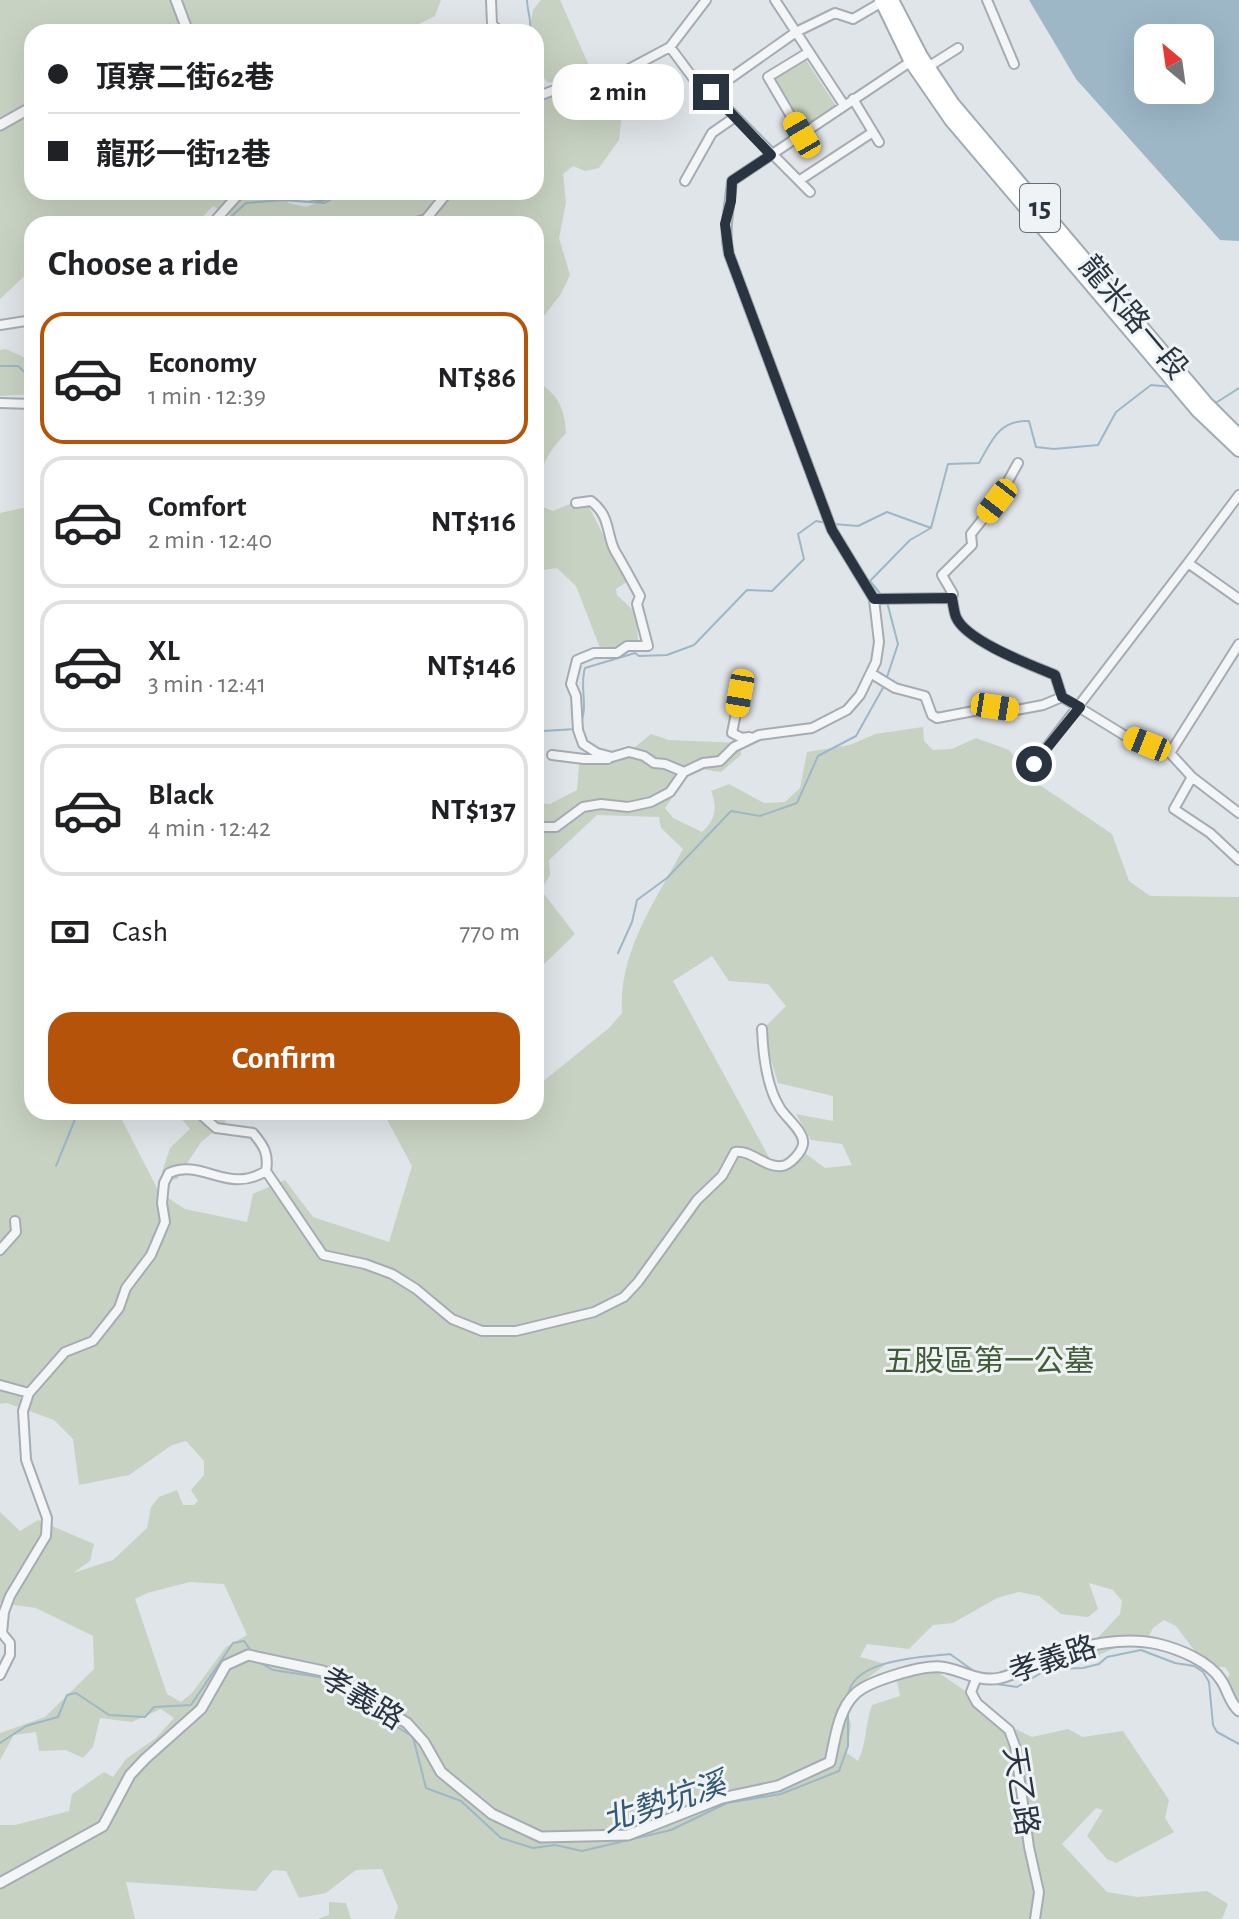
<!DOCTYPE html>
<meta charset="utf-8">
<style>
:root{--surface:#fff;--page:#f2f2f2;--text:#202124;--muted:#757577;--line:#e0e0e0;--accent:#b45309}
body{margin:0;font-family:"Alegreya Sans","Noto Sans TC",sans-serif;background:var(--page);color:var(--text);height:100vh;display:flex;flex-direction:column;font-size:30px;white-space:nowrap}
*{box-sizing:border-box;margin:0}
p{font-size:26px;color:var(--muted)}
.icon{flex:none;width:44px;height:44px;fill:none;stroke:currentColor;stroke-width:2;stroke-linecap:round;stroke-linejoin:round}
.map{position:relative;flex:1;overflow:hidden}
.side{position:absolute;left:24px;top:216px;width:520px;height:904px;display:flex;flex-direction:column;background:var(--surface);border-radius:24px;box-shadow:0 8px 32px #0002}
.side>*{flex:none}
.guide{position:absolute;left:24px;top:24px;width:520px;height:176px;border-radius:24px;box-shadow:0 8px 32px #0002;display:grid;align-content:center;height:176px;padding:0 24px;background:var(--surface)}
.needle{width:52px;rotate:331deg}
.controls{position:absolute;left:1134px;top:24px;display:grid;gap:16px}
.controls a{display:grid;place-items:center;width:80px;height:80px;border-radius:16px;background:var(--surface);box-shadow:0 8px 32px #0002;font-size:40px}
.end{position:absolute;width:36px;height:36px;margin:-18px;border:10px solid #293440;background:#fff;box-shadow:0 0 0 4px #fff}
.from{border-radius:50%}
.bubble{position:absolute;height:56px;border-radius:24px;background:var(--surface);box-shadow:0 8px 32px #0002;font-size:26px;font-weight:600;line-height:56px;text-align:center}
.car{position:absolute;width:24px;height:48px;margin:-24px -12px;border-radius:10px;box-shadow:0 0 6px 2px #0007;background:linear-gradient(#f5c518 24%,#345 0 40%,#f5c518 0 76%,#345 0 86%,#f5c518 0)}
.guide b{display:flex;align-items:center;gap:28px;height:76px;font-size:30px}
.guide b+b{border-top:2px solid var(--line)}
.guide i{width:20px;height:20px;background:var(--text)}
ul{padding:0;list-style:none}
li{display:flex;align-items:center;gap:24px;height:132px;margin:0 16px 12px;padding:0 8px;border:4px solid var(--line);border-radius:24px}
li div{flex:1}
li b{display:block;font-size:30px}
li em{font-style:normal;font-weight:600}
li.on{border-color:var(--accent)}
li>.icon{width:72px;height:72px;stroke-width:1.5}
h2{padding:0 24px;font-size:36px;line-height:96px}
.pay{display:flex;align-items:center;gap:20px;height:88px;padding:0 24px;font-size:30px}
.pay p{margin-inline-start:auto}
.button{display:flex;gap:16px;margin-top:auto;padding:16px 24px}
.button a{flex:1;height:92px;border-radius:24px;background:var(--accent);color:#fff;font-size:32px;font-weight:600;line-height:92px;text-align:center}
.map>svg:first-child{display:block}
.green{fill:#c8d2c2;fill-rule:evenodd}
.water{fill:#9db7c7;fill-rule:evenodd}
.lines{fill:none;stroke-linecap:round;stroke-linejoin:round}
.stream{stroke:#9db7c7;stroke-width:2}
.minor-casing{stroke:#a5acb3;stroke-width:12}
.tertiary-casing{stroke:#a5acb3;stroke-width:13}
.primary-casing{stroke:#a0abb4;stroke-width:16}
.minor{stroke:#f3f5f7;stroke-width:8}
.tertiary{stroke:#f3f5f7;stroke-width:9}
.primary{stroke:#fff;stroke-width:12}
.route{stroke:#293440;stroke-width:10}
.labels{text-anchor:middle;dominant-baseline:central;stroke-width:6;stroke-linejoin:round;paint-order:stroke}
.shield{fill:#f0f3f6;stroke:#656d77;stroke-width:2}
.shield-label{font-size:28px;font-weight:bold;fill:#293440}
.street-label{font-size:30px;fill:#293440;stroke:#f0f3f6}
.park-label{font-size:30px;fill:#425b37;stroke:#f0f3f6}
.water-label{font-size:32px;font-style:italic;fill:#355872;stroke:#f0f3f6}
</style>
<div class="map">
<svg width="1239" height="1919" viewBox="0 0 1239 1919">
<rect width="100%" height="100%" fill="#e0e5e9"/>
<!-- green -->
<path class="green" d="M0,0H441L435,16L419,24L416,32H32V192H285L288,203L306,207L344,192H536V86L558,93L570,85L547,82L536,66V32H529L533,10L541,0H560L602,95L621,121L619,140L599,168L585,171L573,166L563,174L566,203L559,238L570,275L561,294L536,326V224H234L237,220L213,206L196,224H32V269L0,299Z
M804,57L836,106L804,126L774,78Z
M6,349L32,361V394L0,396V350Z
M536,382C558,392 565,410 566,433C540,461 541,469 540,506L553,511L582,499L587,503L627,582L616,589L617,595L636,613L638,640L634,647L600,648L576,586L557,568L536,571Z
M32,506V1112H127L121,1118L159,1192L185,1209L247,1222L253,1194L285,1180L313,1217L389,1242L412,1166L383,1112H536V1087L609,1028L622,1013C618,952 656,900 683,849L661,828L659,817L597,815L549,860L550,875L541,890L575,934L536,972V803L550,804L577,790L579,764L623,757L651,734L669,740L740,743L741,755L721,772L693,768L665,808L673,818L702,832C715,820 718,808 711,791L729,784L764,803L785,802L800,788L807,752L850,745L875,734L923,727L924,741L933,750L952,749L976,738L1009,750L1034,781L1112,834L1129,881L1150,896L1239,897V1709L1225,1682L1230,1674L1225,1667L1206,1666L1176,1626L1164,1620L1153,1628L1147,1640L1127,1642L1095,1657L1089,1647L1120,1614L1122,1601L1113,1590L1089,1583L1098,1609L1088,1617L1061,1614L1039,1596L1019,1592L997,1598L953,1623L933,1625L909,1649L867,1644L860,1657L886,1664L843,1697L851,1725L847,1753L858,1761C867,1743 865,1724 872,1705L900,1696L896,1676L929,1666L984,1704L989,1716L1032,1737L1068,1729L1083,1737L1123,1731L1169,1800L1165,1818L1174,1832L1116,1863L1107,1859L1087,1836L1103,1810L1096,1808L1062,1844L1107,1892L1138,1897L1207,1891L1228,1904L1222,1919H394L398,1907L382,1869L356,1870L326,1893L299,1898L286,1871L273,1870L256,1891L126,1882L135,1919H0V1825H15L69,1811L72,1794L104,1772L113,1777L126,1759L156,1738L174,1718L161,1709L132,1722L100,1718L93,1747L83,1758L66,1750L39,1751L36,1732L14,1735L0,1760V1733L45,1717L94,1669L93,1636L36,1608L0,1603V1512L20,1531L38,1520L94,1544L90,1561L73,1573L113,1560L147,1528L151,1507L159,1497L177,1490L183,1505H194L198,1501L191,1490L204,1475V1461L186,1441L172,1445L129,1475L79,1485L73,1439L54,1420L7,1403L0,1404V513ZM712,956L729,981L768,984L786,1006L762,1030L778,1083L833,1096V1121L796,1114L811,1140L842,1144L852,1165L825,1168L798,1148L776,1170L673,981ZM190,1582L224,1584L247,1635L226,1647L192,1693L181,1702L167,1694L135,1599L147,1593Z
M176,1112H221L226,1122L201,1142L177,1179L167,1181L162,1172L170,1148L190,1129Z
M329,1902L346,1903L351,1919H317L329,1915Z"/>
<!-- water -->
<path class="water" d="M1029,0H1239V241L1220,240L1076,79ZM1148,38H1200V90H1148Z"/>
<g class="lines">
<!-- stream -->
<path class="stream" d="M527,0C527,11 533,23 529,32
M223,224L246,203L283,200L324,203L344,192
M0,366H18L32,379
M1214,404L1239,388
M833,524L858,526L887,512L931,528L948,464L979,463C992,440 999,420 1029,421L1036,447L1054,449L1098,445L1116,412L1151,385L1172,387
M883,597L870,581L910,540L931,528
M886,680L898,644L887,602
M580,724C589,707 579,687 585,668L635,653L639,656L667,655L694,645L747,590L772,591L804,559L798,534L816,521L827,523
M536,737L543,731L576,729
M618,953L632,922L637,900L667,878L731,811L760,816L797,803L818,756L856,736L884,686
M56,1166L78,1112
M257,1661L273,1670L319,1677L413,1737L426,1788L461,1801L501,1838L533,1848L555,1845L582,1851L671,1830L727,1803L781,1794L839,1771L848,1746V1710
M990,1683L1017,1687L1048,1669L1083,1668L1099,1664L1107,1657L1141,1650L1175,1663L1194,1666L1203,1672L1209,1682L1213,1725L1217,1732L1239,1744
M848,1696C852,1659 922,1657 950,1654L975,1672
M0,1743L26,1726L58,1717L67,1695L76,1693L109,1715L145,1717L154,1707L191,1705L233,1643L244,1641L252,1652"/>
<!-- minor casing -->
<g class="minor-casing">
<path id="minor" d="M491,0L492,24L500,32
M775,0L844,105
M987,0L1014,64
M670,47L693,78L711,92L810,192
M928,67L958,48
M711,92L796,32L835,13L853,19L882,2
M536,97L565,86L625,71L670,47L706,0
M853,99L879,142
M802,135L768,77L809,52
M800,180L873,132
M685,181L712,133L735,117
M298,192L320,196L334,192
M212,224L237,196L244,192
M410,224L426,219L448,192
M0,325L26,321L32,315
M0,403L32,404
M1239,495L1188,563L1239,599
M576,503L591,501C611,516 606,534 615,551C624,566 632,581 640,596L637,604L648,646H627L617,653H594L577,660L571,684L576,696L578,730L583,744L597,753L612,757L629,752L644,756L654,763L665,764L684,772
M952,598L953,594L942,575L972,545L971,534L997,501L1018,463
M874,599L952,598C953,604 954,612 956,617C966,641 1031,665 1055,675L1062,697L1124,735L1170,753L1192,777L1239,813
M872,674L895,688L925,696L932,715L937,718L995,707L1016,710L1043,705L1062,697
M740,693L732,733L742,738L749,737
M1170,753L1239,644
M552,755L584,759H608
M1034,764L1188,563
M1192,777L1174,809L1210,833L1239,860
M536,827H556L583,807L601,804L628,807L651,802L670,792L684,772L703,763L720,761L734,747L759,735L812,728L847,710L860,695L876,662L879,642L874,599L832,530L729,254C723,229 730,207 732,181L913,60
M266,1171L323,1255L365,1264L392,1274L416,1289L452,1319L482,1331H516L594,1312L624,1297L638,1282L697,1200L722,1176L735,1152C753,1150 764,1168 782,1166C790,1165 802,1152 803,1144C805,1132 786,1118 780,1108C766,1086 763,1054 762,1029
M0,1250L16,1232L15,1221
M0,1385L29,1393
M0,1675L10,1655V1643L2,1633L4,1612L10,1596L46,1536L47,1518L26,1460L23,1411L29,1393L65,1352L93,1341L119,1308L126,1288L151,1255L165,1222L162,1203L164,1183L169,1173C203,1158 227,1195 266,1171C269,1154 264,1146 253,1133L216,1128L198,1112
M976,1679L971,1692L977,1703L1009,1730L1015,1746L1029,1847L1039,1892L1035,1919"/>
</g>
<!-- tertiary casing -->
<g class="tertiary-casing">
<path id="tertiary" d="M176,0L188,32
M0,125L32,107
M0,1883L103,1826L130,1775L145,1759L201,1709L226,1665L248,1655L323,1671L407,1723L424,1742L441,1772L492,1814L541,1837L628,1835L722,1798L778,1786L830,1762C835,1740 838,1710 855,1694C868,1681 922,1665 941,1667C961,1669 978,1683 1000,1678C1017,1674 1034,1663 1051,1657C1083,1645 1124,1636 1158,1644C1179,1649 1209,1661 1221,1680C1228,1690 1229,1702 1239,1711"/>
</g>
<!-- primary casing -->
<g class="primary-casing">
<path id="primary" d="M881,0L911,62L951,120L1199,412L1239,450
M892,0L921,56L953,104L1206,403L1239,436"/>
</g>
<!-- minor -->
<use href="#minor" class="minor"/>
<!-- tertiary -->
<use href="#tertiary" class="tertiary"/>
<!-- primary -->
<use href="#primary" class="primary"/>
</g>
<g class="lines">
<!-- route -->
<path class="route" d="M711,92L771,155L732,181L731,201L725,224L729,254L832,530L874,599L952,598C953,604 954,612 956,617C966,641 1031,665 1055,675L1062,697L1080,707L1034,764"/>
</g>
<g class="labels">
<!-- shield labels -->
<rect class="shield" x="1020" y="184" width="40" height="48" rx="6"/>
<g class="shield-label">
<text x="1040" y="208">15</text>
</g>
<!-- street labels -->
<g class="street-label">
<text transform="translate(1133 318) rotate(50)">龍米路一段</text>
<text transform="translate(1053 1660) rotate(-18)">孝義路</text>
<text transform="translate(362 1699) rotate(31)">孝義路</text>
<text transform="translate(1020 1791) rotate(81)">天乙路</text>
</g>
<!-- park labels -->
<g class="park-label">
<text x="989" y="1362">五股區第一公墓</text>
</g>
<!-- water labels -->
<g class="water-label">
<text transform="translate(664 1803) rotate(-18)">北勢坑溪</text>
</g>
</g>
</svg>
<div class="controls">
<a><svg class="needle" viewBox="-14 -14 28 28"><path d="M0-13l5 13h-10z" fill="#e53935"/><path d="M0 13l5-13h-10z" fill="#757577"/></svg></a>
</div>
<i class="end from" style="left:1034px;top:764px"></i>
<i class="end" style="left:711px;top:92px"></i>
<div class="bubble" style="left:552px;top:64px;width:132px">2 min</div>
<i class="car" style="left:802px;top:135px;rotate:330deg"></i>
<i class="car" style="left:997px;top:501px;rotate:218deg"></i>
<i class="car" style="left:740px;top:693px;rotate:190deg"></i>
<i class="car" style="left:995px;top:707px;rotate:99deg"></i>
<i class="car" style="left:1147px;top:744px;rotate:292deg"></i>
<div class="guide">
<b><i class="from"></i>頂寮二街62巷</b>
<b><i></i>龍形一街12巷</b>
</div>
<section class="side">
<h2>Choose a ride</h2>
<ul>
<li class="on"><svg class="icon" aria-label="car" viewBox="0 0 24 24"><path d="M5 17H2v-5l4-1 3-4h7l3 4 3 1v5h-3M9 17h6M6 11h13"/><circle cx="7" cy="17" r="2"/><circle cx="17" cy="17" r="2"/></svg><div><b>Economy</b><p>1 min · 12:39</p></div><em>NT$86</em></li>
<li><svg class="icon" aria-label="car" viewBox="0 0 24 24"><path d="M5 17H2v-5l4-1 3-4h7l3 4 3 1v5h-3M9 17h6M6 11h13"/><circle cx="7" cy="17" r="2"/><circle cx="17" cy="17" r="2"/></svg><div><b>Comfort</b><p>2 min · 12:40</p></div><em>NT$116</em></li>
<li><svg class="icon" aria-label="car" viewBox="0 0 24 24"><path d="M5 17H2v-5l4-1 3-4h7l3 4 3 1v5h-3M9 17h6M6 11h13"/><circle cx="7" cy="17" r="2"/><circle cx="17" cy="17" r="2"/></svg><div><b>XL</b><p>3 min · 12:41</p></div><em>NT$146</em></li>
<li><svg class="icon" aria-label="car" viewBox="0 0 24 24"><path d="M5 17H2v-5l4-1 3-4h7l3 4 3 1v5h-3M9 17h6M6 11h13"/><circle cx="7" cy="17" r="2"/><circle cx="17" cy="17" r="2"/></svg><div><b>Black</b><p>4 min · 12:42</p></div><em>NT$137</em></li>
</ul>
<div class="pay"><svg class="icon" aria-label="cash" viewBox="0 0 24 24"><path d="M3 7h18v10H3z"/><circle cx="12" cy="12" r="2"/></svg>Cash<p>770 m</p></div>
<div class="button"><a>Confirm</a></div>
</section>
</div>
